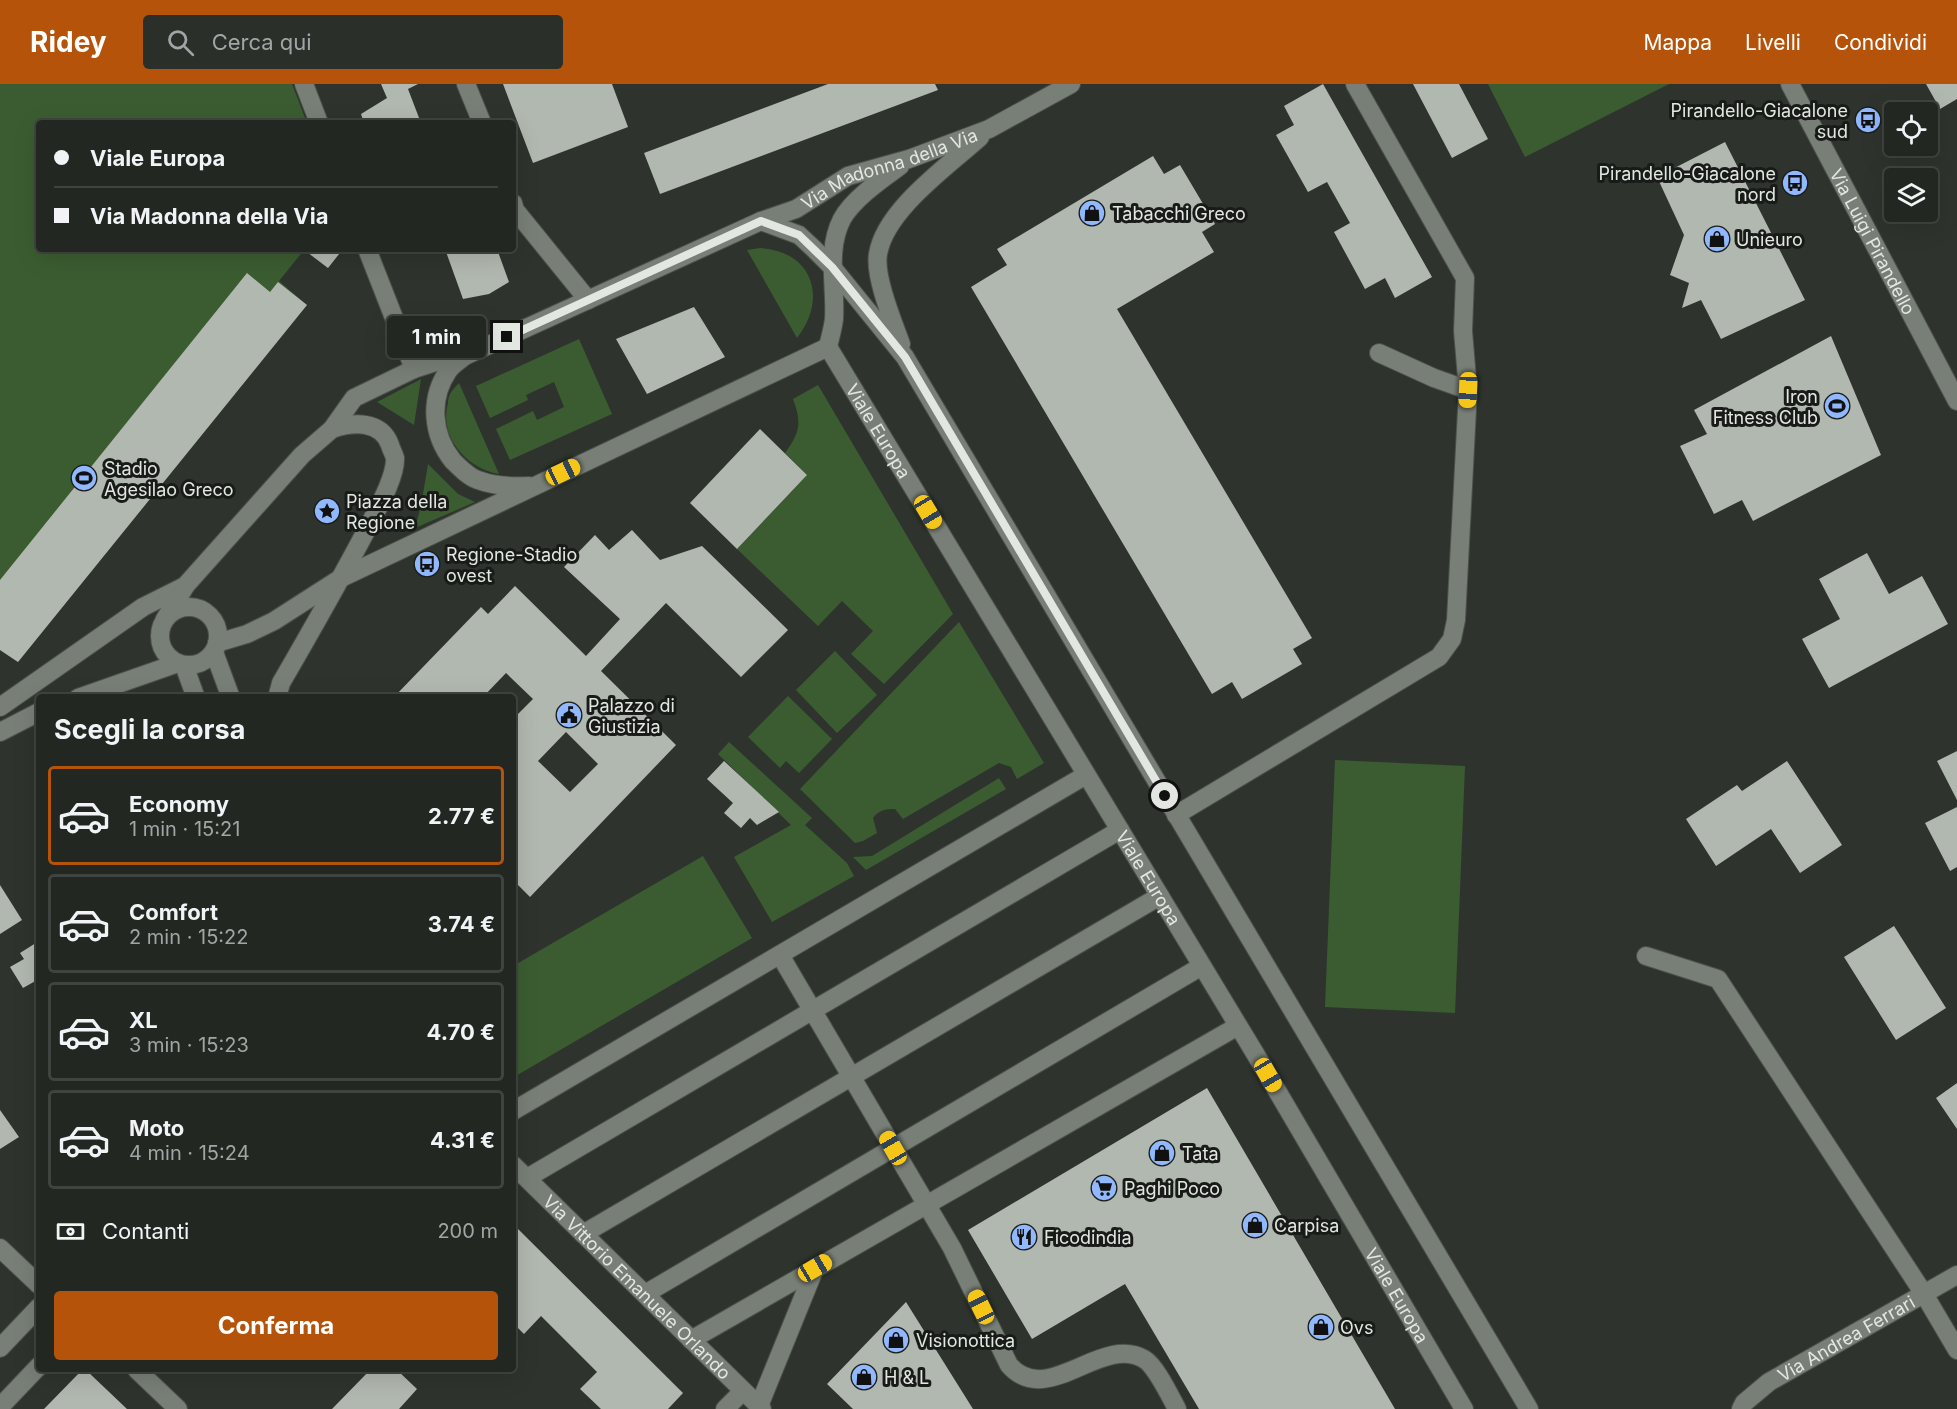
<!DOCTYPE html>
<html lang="it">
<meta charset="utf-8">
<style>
:root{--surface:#222722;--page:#2a2f2a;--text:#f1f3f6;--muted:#a2a5a5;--line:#3f4440;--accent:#b45309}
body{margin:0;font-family:Inter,sans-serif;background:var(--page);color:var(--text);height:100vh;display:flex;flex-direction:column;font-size:22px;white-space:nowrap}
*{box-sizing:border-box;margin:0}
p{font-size:20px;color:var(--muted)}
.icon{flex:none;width:33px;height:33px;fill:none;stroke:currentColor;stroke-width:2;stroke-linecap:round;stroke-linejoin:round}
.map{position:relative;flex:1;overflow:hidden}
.sheet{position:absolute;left:36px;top:610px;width:480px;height:678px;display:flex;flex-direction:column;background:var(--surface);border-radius:6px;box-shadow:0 6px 24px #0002,0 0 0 2px var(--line)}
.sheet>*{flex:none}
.top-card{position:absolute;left:36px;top:36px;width:480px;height:132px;border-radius:6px;box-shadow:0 6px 24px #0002,0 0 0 2px var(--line);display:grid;align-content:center;height:132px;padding:0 18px;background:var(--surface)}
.tools{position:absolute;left:1884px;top:18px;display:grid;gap:12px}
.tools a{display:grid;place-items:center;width:54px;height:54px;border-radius:6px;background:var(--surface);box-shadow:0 6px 24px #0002,0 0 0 2px var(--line);font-size:30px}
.end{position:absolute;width:27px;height:27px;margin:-14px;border:8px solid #e3e7e2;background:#111;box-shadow:0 0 0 3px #111}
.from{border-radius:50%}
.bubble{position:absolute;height:42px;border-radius:6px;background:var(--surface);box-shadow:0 6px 24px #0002,0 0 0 2px var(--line);font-size:20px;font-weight:700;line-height:42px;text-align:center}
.car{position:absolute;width:18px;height:36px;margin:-18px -9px;border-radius:8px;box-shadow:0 0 4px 2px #0007;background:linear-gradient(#f5c518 24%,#345 0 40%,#f5c518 0 76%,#345 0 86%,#f5c518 0)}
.top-card b{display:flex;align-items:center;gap:21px;height:57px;font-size:22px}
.top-card b+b{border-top:2px solid var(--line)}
.top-card i{width:15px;height:15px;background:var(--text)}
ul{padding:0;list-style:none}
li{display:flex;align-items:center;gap:18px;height:99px;margin:0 12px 9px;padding:0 6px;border:3px solid var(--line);border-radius:6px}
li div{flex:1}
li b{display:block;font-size:22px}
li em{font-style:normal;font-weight:700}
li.selected{border-color:var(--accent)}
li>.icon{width:54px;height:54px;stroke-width:1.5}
h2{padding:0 18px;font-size:27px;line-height:72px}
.pay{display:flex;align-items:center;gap:15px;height:66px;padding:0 18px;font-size:22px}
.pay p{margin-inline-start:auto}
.primary-button{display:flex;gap:12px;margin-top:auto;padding:12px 18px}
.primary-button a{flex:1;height:69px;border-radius:6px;background:var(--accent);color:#fff;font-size:24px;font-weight:700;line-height:69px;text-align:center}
header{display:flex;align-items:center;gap:36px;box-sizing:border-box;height:84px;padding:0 30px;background:var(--accent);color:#fff}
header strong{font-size:28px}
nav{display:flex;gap:33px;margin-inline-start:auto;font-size:21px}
.search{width:420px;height:54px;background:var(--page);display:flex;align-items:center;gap:15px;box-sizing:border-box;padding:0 21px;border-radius:6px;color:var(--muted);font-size:22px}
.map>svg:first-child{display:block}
.green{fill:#3b5c31}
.building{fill:#b1b8af;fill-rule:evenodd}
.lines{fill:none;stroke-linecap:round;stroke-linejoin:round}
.minor-casing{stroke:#4c514a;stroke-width:20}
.minor{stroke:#787f76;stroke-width:18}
.route{stroke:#e3e7e2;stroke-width:8}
.labels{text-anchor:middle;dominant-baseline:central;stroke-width:6;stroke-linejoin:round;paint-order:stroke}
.poi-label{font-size:18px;fill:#e3e7e2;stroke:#181b18;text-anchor:start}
.street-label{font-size:18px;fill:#e3e7e2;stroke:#181b18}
</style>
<header>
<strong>Ridey</strong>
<div class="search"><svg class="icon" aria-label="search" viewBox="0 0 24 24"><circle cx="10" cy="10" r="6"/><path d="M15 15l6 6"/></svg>Cerca qui</div>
<nav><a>Mappa</a><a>Livelli</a><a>Condividi</a></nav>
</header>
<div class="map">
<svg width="1957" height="1325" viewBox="0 0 1957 1325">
<rect width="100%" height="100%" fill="#2e342d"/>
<!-- green -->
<path class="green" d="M0,0H292L307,39H39V165H343L328,184L304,166L279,197L307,221L18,578L0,566Z
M1488,0H1669L1525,73Z
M760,164C813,167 828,215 797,254L747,166Z
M579,255L612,330L510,376L496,345L533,327L537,336L564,323L554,298L526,311L528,316L490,334L476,302Z
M421,295L414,341L377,318Z
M459,299L499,390C468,385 441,355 447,324C448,319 448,314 450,310C452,306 456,302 459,299Z
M818,301L953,530L884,600L851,570L873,547L842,517L818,542L737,465L807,391L785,369C800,349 802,339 793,315Z
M428,380L458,410L475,418L415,444L421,422Z
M959,538L1044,679L1017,695L1011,683L999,679L903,735L895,725C885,725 879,726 873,734L877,749L863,757L855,759L800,705Z
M835,567L877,611L837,649L796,606Z
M788,612L832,655L799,689L786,677L780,684L748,653Z
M729,658L812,734L805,741L847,779L854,792L772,838L734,773L791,741L718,670Z
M1335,676L1465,682L1455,929L1325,923Z
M999,694L1006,705L866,786L853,773L872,772Z
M703,772L752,854L514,993L513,882Z"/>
<!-- building -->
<path class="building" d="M381,0H418L408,5L421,39H364L361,30L387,14Z
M503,0H612L628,43L533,79Z
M828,0H935L938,6L660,110L644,69Z
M1323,0L1432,193L1395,214L1385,194L1365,205L1334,148L1350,139L1327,98L1308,108L1276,51L1294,41L1284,22Z
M1413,0H1459L1488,55L1452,74Z
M1926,0H1957V15L1940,25Z
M1725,58L1805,216L1721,255L1701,216L1682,224L1689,199L1670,191L1684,151L1657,93Z
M1153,72L1164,90L1180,81L1215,140L1202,148L1214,168L1117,225L1312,554L1293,565L1302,580L1242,615L1232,598L1212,610L971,203L1007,181L997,165Z
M303,165H343L328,184Z
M445,165H497L509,198L489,210L463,215Z
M247,189L270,208L278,198L307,221L18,578L0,566V496Z
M694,223L725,273L647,310L616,255Z
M1831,252L1881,371L1753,437L1742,416L1714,430L1680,362L1707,350L1694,326Z
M760,345L807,391L737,465L690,419Z
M632,446L660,476L702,462L788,546L741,593L666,519L601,587L676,661L530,813L513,796V635L533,615L506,589L482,614H393L481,523L488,530L515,502L586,572L620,535L564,483L595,451L609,466ZM566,648L598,680L570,708L538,677Z
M1867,469L1889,510L1922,492L1948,540L1829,604L1802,555L1840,535L1819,495Z
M1957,667V716L1937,677Z
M724,677L779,728L757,741L750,734L741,744L724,729L733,719L707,695Z
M1787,677L1842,761L1800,789L1771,745L1716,782L1686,735L1737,701L1742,707Z
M1957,723V783L1950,787L1925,739Z
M0,801L22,836L0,850Z
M1894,842L1946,924L1896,956L1844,873Z
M39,857V895L23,904L10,883L24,875L20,869Z
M1957,999V1045L1936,1014Z
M1207,1004L1327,1209L1395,1325H1199L1125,1200L1032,1255L968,1146Z
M0,1026L19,1053L0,1065Z
M515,1142L683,1309L668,1325H601L580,1305L597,1288L541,1232L524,1250L513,1239V1144Z
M906,1218L973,1325H853L827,1300Z
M82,1286H86L127,1325H44Z
M370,1286H397L417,1305L399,1325H332Z"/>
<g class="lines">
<!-- minor casing -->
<g class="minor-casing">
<g id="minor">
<path d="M304,0L319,39"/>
<path d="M466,0L482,39"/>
<path d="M1355,0L1465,194L1463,247L1468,306"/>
<path id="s1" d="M1790,0L1957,317"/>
<path d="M513,119L515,126L588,216"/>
<path d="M761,137L799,151L813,164L832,183L905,273L1529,1325"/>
<path d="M367,165L414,285"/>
<path d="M901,260C893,238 874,192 878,170C885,126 948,82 980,53"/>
<path id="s2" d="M828,263L1256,971L1464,1325"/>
<path d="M828,263C830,254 833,244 834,235C836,202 826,166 842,135C853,115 882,95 900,82"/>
<path d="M465,272C460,276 452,281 448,287C429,315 432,351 453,377C460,384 469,393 478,396C494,402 512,403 529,402"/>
<circle cx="189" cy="552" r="29"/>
<path id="s3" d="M165,535L186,501L302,371L332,345L354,314L414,285L442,276L467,271L761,137L796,125L848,92L909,75L989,45L1071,0"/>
<path d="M217,559L247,550L274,537L341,494L828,263"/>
<path d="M214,568L231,614"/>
<path d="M184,581L196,614"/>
<path d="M78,614L178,579"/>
<path d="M277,614L281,599C310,549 339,498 366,447C375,429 396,394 395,374C394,370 391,365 390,361C381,336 353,338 332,345"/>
<path d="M0,623L143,523L185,502"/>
<path d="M0,648L39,628"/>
<path d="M1176,731L1439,573L1452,555L1456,536L1468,306L1434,294L1379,269"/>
<path d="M780,871L952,1164L1009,1281C1047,1325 1101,1250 1144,1275C1156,1282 1170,1312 1177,1325"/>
<path d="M1646,872L1718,895L1924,1210L1957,1266"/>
<path d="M513,1027L1086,691"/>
<path id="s4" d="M513,1081L762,1325"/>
<path d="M527,1094L1120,746"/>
<path d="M583,1150L1160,812"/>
<path d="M0,1164L39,1201"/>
<path d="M645,1210L1202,882"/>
<path d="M691,1256L1238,942"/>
<path d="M0,1264L39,1223"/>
<path d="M137,1286L178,1325"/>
<path d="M759,1322L815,1184"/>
<path d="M0,1323L39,1282"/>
<path d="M725,1325L743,1307"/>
<path id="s5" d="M1741,1325L1744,1319L1769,1298L1957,1191"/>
</g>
</g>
<!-- minor -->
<use href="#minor" class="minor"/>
</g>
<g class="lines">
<!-- route -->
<path class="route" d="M507,253L761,137L799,151L832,183L905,273L1165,712"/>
</g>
<!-- icons -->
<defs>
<g id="bus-disc" transform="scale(1.35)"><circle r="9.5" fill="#91b8fd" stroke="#181b18"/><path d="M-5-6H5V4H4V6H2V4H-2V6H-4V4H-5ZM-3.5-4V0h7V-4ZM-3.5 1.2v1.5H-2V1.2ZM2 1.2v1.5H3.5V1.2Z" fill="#111"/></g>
<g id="shop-disc" transform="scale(1.35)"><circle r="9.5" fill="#91b8fd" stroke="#181b18"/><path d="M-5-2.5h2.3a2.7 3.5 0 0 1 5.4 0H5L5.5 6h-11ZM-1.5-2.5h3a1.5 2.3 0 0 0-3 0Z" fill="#111"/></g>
<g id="stadium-disc" transform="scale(1.35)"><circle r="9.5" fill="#91b8fd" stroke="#181b18"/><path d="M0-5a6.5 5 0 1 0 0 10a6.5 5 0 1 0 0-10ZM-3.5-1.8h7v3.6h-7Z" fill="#111"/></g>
<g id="sight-disc" transform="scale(1.35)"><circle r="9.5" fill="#91b8fd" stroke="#181b18"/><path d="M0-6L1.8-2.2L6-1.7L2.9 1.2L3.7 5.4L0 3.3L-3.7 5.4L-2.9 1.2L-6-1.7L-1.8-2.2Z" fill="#111"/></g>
<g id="civic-disc" transform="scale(1.35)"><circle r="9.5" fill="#91b8fd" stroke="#181b18"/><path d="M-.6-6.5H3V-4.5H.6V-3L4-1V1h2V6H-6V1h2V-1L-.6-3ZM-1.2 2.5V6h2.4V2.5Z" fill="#111"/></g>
<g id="supermarket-disc" transform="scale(1.35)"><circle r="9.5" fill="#91b8fd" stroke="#181b18"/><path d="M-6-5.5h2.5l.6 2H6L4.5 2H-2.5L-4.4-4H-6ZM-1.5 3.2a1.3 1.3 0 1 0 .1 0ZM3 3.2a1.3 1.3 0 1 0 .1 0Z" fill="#111"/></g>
<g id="restaurant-disc" transform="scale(1.35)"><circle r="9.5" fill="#91b8fd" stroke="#181b18"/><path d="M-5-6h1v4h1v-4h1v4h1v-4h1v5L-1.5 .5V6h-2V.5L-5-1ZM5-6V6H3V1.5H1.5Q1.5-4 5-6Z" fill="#111"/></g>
</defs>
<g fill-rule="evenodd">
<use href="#bus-disc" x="1868" y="36"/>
<use href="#bus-disc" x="1795" y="99"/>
<use href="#shop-disc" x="1092" y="129"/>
<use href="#shop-disc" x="1717" y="155"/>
<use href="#stadium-disc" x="1837" y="322"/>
<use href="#stadium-disc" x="84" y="394"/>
<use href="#sight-disc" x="327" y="427"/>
<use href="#bus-disc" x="427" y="480"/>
<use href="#civic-disc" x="569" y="631"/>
<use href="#shop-disc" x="1162" y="1069"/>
<use href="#supermarket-disc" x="1104" y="1104"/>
<use href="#shop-disc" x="1255" y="1141"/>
<use href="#restaurant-disc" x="1024" y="1153"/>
<use href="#shop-disc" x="1321" y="1243"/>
<use href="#shop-disc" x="896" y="1256"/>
<use href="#shop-disc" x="864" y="1293"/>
</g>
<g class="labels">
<!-- poi labels -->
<g class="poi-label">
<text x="1848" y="26" text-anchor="end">Pirandello-Giacalone<tspan x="1848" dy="21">sud</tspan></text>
<text x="1776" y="89" text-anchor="end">Pirandello-Giacalone<tspan x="1776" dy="21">nord</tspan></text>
<text x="1112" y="129">Tabacchi Greco</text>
<text x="1736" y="155">Unieuro</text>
<text x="1818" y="312" text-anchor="end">Iron<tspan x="1818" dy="21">Fitness Club</tspan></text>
<text x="104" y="384">Stadio<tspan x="104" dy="21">Agesilao Greco</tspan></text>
<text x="346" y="417">Piazza della<tspan x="346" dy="21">Regione</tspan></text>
<text x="446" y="470">Regione-Stadio<tspan x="446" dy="21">ovest</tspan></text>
<text x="588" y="621">Palazzo di<tspan x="588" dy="21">Giustizia</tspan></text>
<text x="1182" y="1069">Tata</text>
<text x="1124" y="1104">Paghi Poco</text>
<text x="1274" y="1141">Carpisa</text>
<text x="1044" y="1153">Ficodindia</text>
<text x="1340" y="1243">Ovs</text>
<text x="916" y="1256">Visionottica</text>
<text x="884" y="1293">H &amp; L</text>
</g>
<!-- street labels -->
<g class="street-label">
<text stroke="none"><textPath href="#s3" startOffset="876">Via Madonna della Via</textPath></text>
<text stroke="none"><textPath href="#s1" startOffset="178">Via Luigi Pirandello</textPath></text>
<text stroke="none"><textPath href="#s2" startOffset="98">Viale Europa</textPath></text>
<text stroke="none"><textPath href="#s2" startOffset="620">Viale Europa</textPath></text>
<text stroke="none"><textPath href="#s4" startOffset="174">Via Vittorio Emanuele Orlando</textPath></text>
<text stroke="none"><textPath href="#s2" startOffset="1106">Viale Europa</textPath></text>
<text stroke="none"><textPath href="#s5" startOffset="128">Via Andrea Ferrari</textPath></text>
</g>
</g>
</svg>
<div class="tools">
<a><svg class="icon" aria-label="locate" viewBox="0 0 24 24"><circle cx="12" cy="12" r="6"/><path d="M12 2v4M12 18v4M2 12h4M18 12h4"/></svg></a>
<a><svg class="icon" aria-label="layers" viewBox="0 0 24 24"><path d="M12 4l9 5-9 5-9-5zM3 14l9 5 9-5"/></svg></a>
</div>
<i class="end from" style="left:1165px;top:712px"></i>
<i class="end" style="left:507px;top:253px"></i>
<div class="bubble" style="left:387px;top:232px;width:99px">1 min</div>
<i class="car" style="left:1468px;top:306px;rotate:183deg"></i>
<i class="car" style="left:563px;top:388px;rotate:65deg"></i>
<i class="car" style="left:928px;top:428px;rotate:149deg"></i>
<i class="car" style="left:1268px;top:991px;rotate:150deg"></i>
<i class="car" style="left:893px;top:1064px;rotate:330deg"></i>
<i class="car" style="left:815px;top:1184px;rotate:60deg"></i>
<i class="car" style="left:981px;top:1223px;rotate:334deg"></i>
<div class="top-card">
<b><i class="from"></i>Viale Europa</b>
<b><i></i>Via Madonna della Via</b>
</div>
<section class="sheet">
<h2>Scegli la corsa</h2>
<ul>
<li class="selected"><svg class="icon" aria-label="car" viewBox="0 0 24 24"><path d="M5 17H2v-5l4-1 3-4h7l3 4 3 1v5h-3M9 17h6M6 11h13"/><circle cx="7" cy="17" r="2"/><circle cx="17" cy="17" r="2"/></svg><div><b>Economy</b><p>1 min · 15:21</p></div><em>2.77 €</em></li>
<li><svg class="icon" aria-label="car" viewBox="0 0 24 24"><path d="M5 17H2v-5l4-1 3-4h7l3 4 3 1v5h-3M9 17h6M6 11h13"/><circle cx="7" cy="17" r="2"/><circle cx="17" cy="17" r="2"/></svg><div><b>Comfort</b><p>2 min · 15:22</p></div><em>3.74 €</em></li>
<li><svg class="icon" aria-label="car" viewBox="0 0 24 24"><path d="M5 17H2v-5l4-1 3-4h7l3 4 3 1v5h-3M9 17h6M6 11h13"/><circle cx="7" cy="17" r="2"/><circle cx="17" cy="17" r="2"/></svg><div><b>XL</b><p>3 min · 15:23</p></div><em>4.70 €</em></li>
<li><svg class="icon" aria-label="car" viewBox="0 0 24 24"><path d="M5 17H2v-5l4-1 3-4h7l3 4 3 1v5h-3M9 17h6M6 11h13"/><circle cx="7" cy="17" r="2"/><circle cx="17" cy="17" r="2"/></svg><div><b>Moto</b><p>4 min · 15:24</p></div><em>4.31 €</em></li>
</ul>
<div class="pay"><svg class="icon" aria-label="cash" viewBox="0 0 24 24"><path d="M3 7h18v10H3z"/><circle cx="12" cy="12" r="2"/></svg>Contanti<p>200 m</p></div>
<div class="primary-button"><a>Conferma</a></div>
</section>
</div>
